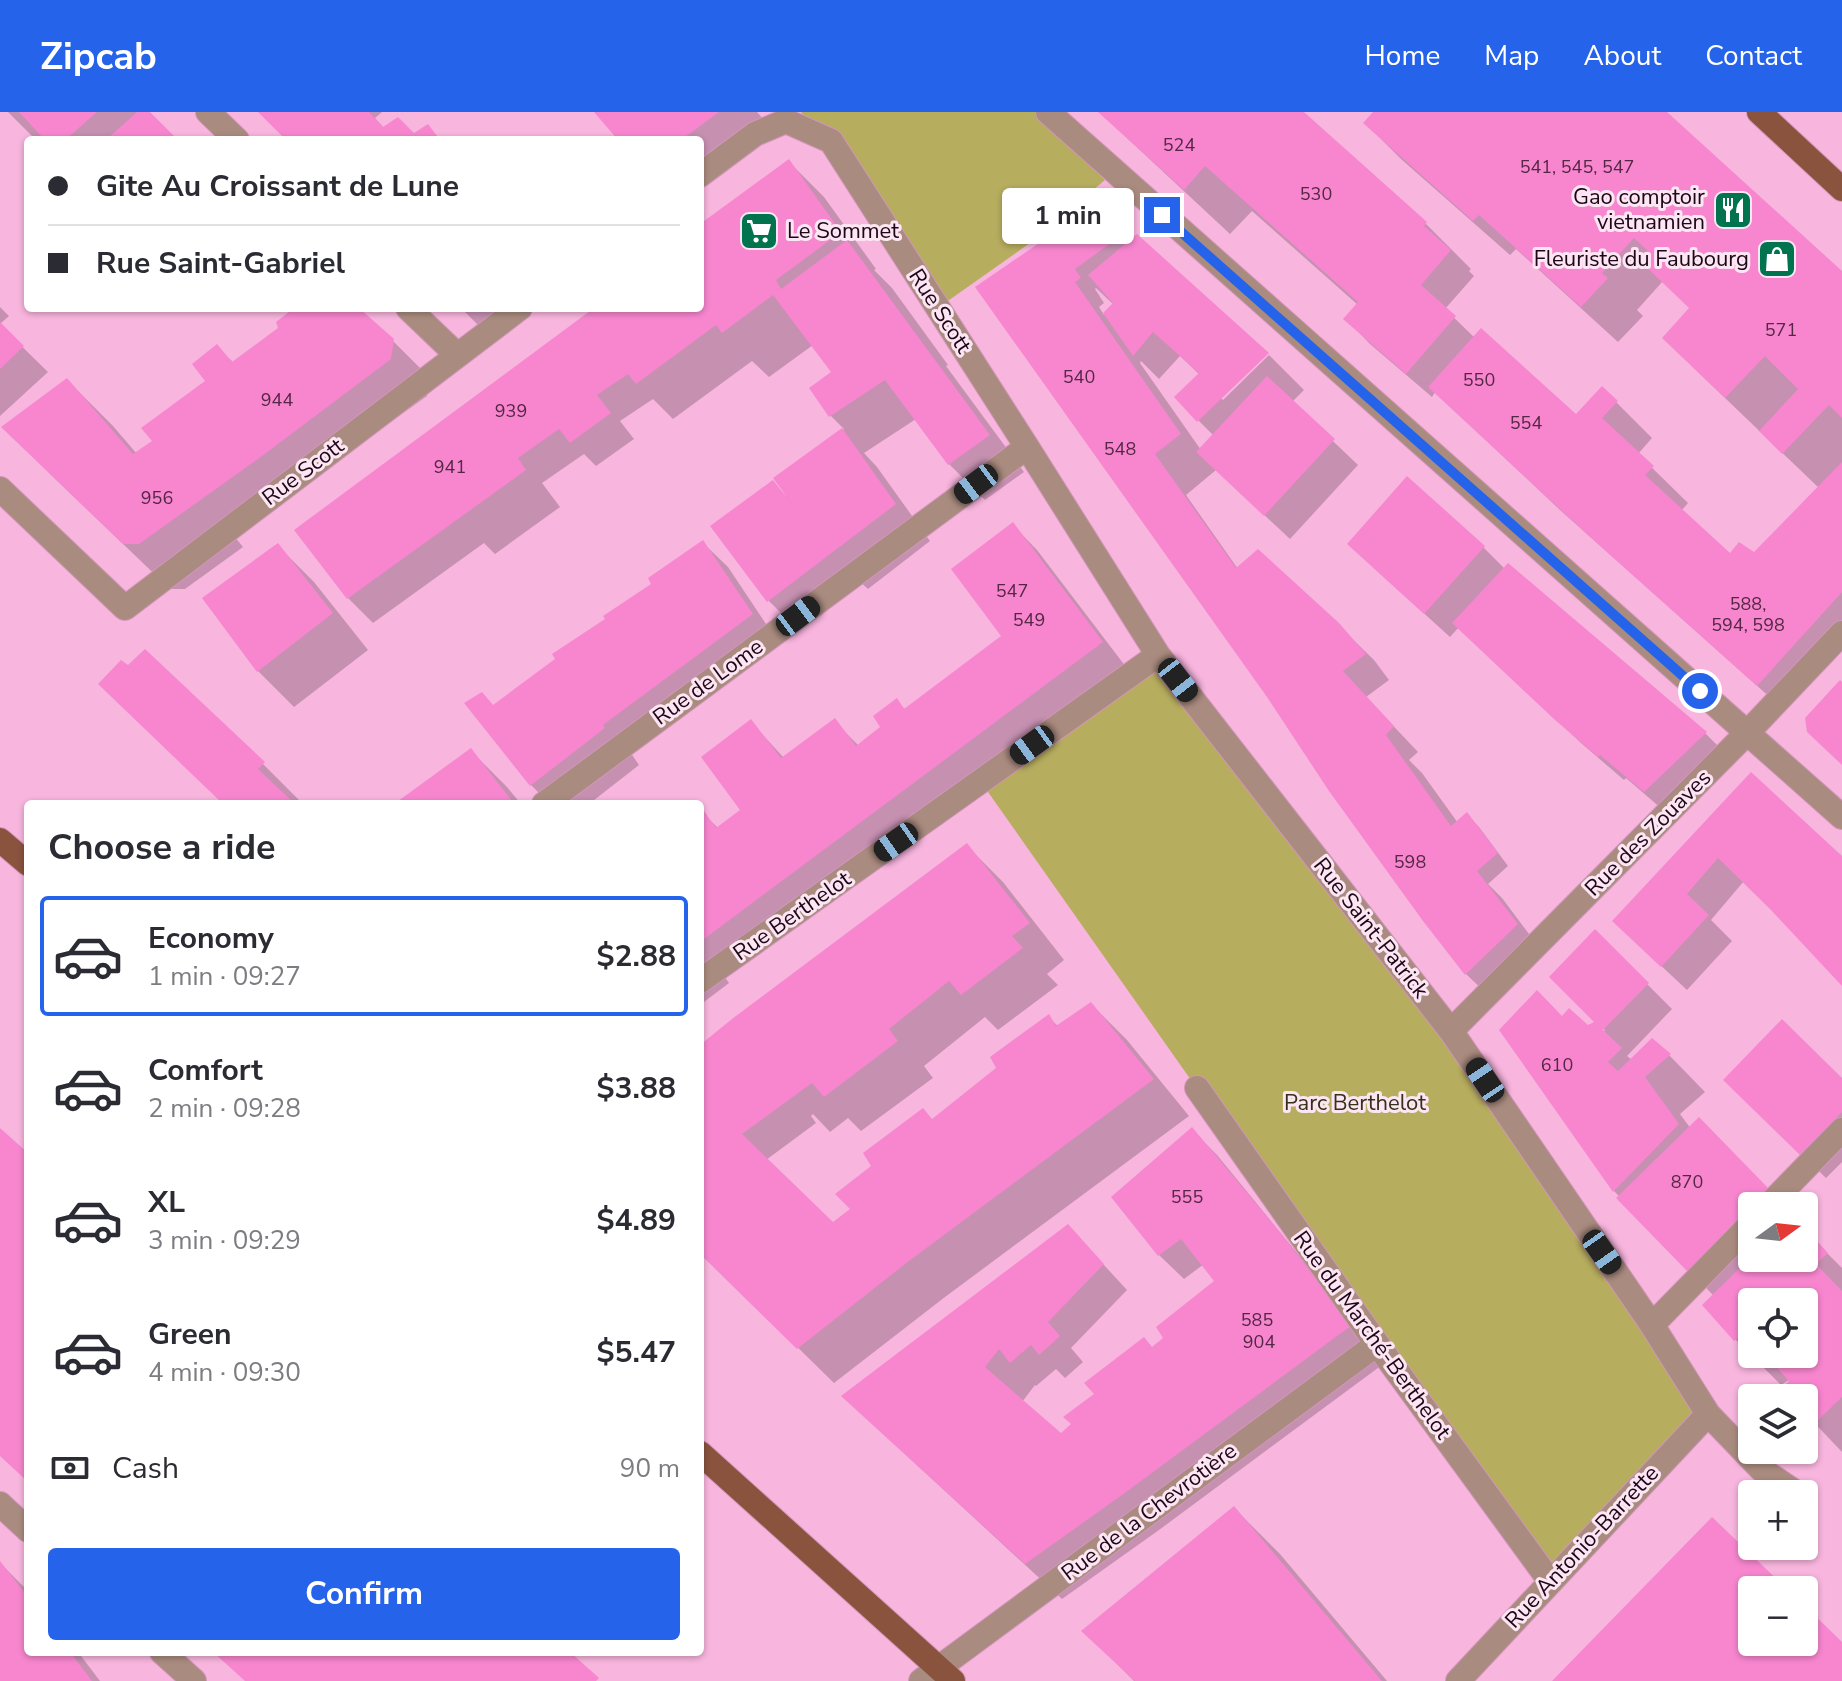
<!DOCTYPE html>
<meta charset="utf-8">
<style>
:root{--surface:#fff;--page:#f2f2f3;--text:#2b2b33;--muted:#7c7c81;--line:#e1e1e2;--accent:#2563eb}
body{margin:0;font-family:"Nunito Sans",sans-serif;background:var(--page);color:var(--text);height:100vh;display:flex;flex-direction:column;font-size:30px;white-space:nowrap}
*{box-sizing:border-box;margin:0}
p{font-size:26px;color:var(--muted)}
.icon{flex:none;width:44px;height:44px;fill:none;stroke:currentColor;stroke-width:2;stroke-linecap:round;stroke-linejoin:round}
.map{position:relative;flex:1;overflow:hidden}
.side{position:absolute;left:24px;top:688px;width:680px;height:856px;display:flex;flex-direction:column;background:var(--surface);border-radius:8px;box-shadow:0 2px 6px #0004}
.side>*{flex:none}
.hud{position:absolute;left:24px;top:24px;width:680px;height:176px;border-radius:8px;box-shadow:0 2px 6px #0004;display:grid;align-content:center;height:176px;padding:0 24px;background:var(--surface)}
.needle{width:52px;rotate:75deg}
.fabs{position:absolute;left:1738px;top:1080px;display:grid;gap:16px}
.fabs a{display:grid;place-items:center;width:80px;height:80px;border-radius:8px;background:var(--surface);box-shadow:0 2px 6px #0004;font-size:40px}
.end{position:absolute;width:36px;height:36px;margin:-18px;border:10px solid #2563eb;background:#fff;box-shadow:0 0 0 4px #fff}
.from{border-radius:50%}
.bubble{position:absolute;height:56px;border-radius:8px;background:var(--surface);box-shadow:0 2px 6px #0004;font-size:26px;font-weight:700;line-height:56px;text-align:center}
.car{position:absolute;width:24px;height:48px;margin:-24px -12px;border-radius:10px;box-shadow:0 0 6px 2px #0007;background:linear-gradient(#222 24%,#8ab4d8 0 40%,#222 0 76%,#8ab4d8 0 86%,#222 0)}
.hud b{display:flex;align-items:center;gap:28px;height:76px;font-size:30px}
.hud b+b{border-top:2px solid var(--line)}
.hud i{width:20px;height:20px;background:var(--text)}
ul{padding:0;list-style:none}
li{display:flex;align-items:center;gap:24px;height:120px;margin:0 16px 12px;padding:0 8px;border:4px solid transparent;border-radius:8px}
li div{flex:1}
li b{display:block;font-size:30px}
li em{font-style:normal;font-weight:700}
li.current{border-color:var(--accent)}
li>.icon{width:72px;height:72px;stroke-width:1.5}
h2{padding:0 24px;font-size:36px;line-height:96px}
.pay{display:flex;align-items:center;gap:20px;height:88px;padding:0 24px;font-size:30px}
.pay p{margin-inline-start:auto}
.action{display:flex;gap:16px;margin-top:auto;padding:16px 24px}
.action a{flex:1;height:92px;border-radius:8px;background:var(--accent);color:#fff;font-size:32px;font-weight:700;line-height:92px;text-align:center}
header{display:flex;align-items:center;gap:48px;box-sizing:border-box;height:112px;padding:0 40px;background:var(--accent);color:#fff}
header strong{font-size:38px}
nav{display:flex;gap:44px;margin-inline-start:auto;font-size:28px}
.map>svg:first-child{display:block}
.green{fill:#b7ad5f}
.shadow{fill:#0003;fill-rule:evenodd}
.building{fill:#f786cf}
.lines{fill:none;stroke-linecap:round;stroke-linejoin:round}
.minor-casing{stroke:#d196ba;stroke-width:26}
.major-casing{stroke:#d196ba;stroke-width:26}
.minor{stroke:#aa8b7f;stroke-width:24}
.major{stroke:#89533e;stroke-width:24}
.route{stroke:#2563eb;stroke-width:10}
.labels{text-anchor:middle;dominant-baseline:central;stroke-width:6;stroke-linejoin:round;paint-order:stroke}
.number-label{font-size:18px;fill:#542744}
.poi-label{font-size:22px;fill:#1d0716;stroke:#fce6f3;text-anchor:end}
.street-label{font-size:22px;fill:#1d0716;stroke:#fce6f3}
.park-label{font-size:22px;fill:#343119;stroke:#fce6f3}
</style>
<header>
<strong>Zipcab</strong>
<nav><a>Home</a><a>Map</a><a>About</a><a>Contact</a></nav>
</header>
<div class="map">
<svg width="1842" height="1569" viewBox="0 0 1842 1569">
<rect width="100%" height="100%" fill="#f8b5de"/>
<!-- green -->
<path class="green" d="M801,0H1035L1105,68L1030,131L935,198Z
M1158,543L1451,919L1708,1302L1550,1469L1377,1232L981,670Z"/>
<!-- shadow -->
<path class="shadow" d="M8,0H147L175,28H47L43,23L36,28Z
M261,0H382L375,6L384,16L414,23L428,15L441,28H289Z
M596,0H757L765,9L700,57V28H621Z
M1099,0H1301L1425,111L1471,157L1469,159L1474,164L1445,197L1475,226L1577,305L1616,290L1652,326L1638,342L1688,391L1681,399L1730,443H1754L1819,376L1700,262L1691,197L1663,169L1637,198L1643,204L1618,230L1516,137L1510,143L1401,47L1365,11L1375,0H1664L1842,162V531L1783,597L1560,398L1435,280L1432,285L1370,232L1346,207L1358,193L1252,99L1230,122Z
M788,49L824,85L876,157L874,158L892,176L948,253L946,254L1024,360L985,388L949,352L916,307L864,341L877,355L930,429L868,477L856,466L793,513L769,489L772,370L786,384L788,382L776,366L844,317L830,303L834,260L813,233L769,265L752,249L673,307L653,287L620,309L634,327L596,354L584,342L542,371L560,395L495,442L484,431L373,511L348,486L597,196H700V115Z
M1096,85L1136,125L1220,285L1223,288L1269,243L1304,278L1292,290L1358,353L1290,427L1216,358L1186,383L1238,457L1338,513L1374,548L1389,568L1366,585L1418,640L1409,648L1422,661L1458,711L1467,703L1479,715L1508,754L1488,772L1502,786L1541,838L1491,886L1466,862L1424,808L1269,584L1051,126ZM1096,176L1114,193L1104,203L1099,195L1104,191L1095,177ZM1180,244L1200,263L1198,308L1214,324L1201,338L1140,251L1141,249L1159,267Z
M0,195L9,204L0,212Z
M297,196H356L392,228L429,265L427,284L357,334L224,412L243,435L185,477H170L49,361L67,268L113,314L137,342L151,331L208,269L217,235L234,251L281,216Z
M461,196H519L486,221Z
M0,213L48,260L0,304Z
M1013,413L1037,438L1126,555L720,858L729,871L700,893V704L704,702L718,716L743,698L751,610L784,646L834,609L859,634L883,615L896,589L906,598L1004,524Z
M703,431L728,455L776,527L628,637L639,653L589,692H550L531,673L467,592L494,594L654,472Z
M278,434L314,470L368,538L294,595L258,559Z
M1483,435L1505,457L1705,621L1730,646L1670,704L1626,666L1624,668L1581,631L1459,515L1450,525L1374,456Z
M145,539L263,652L299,688L295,692H224L128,556Z
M471,639L507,675L521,692H397Z
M1751,662L1842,747V871L1744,769L1711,808L1732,829L1687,878L1640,834Z
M967,734L1003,770L1064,848L1047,862L1058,873L998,918L985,905L924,954L933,966L861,1019L848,1006L830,1020L813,1002L811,1004L816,1011L766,1048L833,1113L853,1097L998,957L1048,905L1059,915L1091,892L1127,928L1189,1004L945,1185L834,1271L700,1140V936Z
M1595,820L1672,897L1627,944L1632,948L1652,928L1670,944L1705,980L1680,1002L1691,1017L1783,1094H1752V1146H1804V1118L1842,1156V1340L1804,1300V1286H1791L1792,1266L1781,1273L1736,1228L1714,1184L1619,1087L1620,1085L1614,1079L1502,919L1562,906L1603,920L1605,918L1552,865ZM1752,1190H1804V1242H1752Z
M1726,968L1842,969V1050L1826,1066Z
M1192,1018L1217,1043L1386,1250L1159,1418L1062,1487L880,1319L1068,1114L1127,1178L1071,1236L1083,1250L1065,1266L1056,1257L1036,1274L1035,1273L1022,1290L1061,1324L1166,1226L1217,1169L1204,1152L1184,1167L1159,1143Z
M1234,1396L1280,1442L1387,1569H1134L1084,1519Z
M0,1451L28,1479V1540H78L100,1569H0Z"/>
<!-- building -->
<path class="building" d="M19,0H97L65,28H45Z
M137,0H150L178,28H106Z
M258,0H369L383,15L398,5L414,21L428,12L440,28H286Z
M594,0H719L681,28H618Z
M1098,0H1304L1427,110L1424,114L1451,138L1421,173L1456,204L1406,262L1343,207L1358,190L1205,54L1184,78Z
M1373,0H1667L1842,159V306L1829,293L1782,342L1759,319L1798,277L1765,244L1725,286L1662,226L1689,196L1639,148L1647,138L1634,126L1602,161L1608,166L1581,195L1479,103L1473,109L1363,11Z
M789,47L841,120L776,168L781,177L847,128L990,323L948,353L885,268L829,305L809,276L831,260L773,183L722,221L716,213L636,272L628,262L597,283L611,301L570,331L559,317L518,346L526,358L347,487L294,418L594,196H700V112Z
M1096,82L1130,117L1075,157L1081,166L1075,170L1181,322L1155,342L1236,456L1258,437L1339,511L1366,542L1343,559L1394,614L1386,623L1451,714L1467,700L1498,741L1477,759L1518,812L1465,863L1423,809L1329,679L1267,585L975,175L1051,123Z
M1137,122L1269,241L1197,310L1174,285L1199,261L1153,220L1133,244L1103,201L1113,191L1088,163Z
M294,196H359L394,227L391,247L262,344L139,432H123L1,315L67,266L133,342L152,329L141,316L205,269L192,252L217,232L232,250L278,216L276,210Z
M0,210L24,234L0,257Z
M1481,216L1576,302L1602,274L1618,289L1602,306L1654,354L1645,363L1730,441L1739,430L1754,440L1842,350V480L1757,574L1589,424L1428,275Z
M1267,264L1335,327L1264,404L1196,340Z
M842,316L896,392L767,490L710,414L773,368L792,392L773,366Z
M1407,364L1485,434L1424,502L1347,432Z
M1013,410L1103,530L700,830V702L704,699L716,716L740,698L701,645L751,607L781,646L835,606L856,634L880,615L873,604L897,586L904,597L1001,524L951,457Z
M703,428L753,502L603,613L605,616L530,674L464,591L482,580L493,593L555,547L552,542L605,507L603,504L651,472L648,466Z
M278,431L333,501L257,560L202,486Z
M1508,451L1707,620L1644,680L1600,643L1598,645L1554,607L1452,511Z
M145,537L265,650L258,657L295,692H223L98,572L121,548L128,553Z
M1840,568L1842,570V653L1807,620L1805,606Z
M471,636L512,689L507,692H394Z
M1751,660L1842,744V874L1771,798L1718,746L1687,782L1709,803L1661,855L1612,809Z
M967,731L1030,811L1012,824L1023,836L961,883L949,869L889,917L898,929L824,985L812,971L742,1022L833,1110L850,1097L835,1082L871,1054L863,1041L923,996L932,1007L996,956L990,945L1049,902L1056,914L1091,890L1154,967L909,1149L797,1237L700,1142V933L732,907Z
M1595,817L1649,871L1603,918L1622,936L1608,950L1618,959L1652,926L1671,942L1645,965L1679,1012L1613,1080L1499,918L1537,878L1562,904L1569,896L1588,913L1594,910L1549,865Z
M1782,907L1842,966V1000L1800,1043L1723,968Z
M1699,1005L1770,1078L1687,1159L1616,1086Z
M1192,1015L1279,1119L1352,1213L1122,1383L1025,1452L841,1284L1068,1112L1104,1152L1048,1210L1060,1224L1039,1243L1031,1233L1010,1251L999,1237L985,1255L1061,1321L1071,1312L1063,1305L1094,1282L1084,1271L1144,1225L1152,1235L1163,1226L1156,1215L1214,1169L1181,1127L1158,1144L1111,1085Z
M0,1016L28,1041V1370L0,1344Z
M1804,1115L1828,1141L1816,1152L1842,1179V1285L1813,1313L1804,1303V1286H1788L1781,1277L1789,1269L1765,1242H1804V1190H1752V1228L1746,1221L1734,1229L1702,1193L1752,1144V1146H1804Z
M1234,1394L1382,1569H1135L1081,1519Z
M1712,1405L1788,1478H1752V1530H1804V1493L1842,1530V1569H1552Z
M0,1449L28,1485V1540H70L92,1569H0Z
M213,1540H570L599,1566L596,1569H245Z"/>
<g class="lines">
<!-- minor casing -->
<g class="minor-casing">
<path id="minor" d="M208,0L237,28
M1048,0L1842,705
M700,63L755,22L786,9L831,29L1027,335L1158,543L1451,919L1652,1213L1708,1302L1761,1357L1798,1382
M408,196L457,243
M0,377L125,496L520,196
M544,692L1027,335
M700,869L1158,543
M1451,919L1747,621L1842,521
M1197,976L1377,1232L1550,1469
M1768,1094L1842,1018
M1652,1213L1752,1111
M0,1392L28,1418
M162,1540L194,1569
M921,1569L1377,1232
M1458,1569L1708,1302"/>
</g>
<!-- major casing -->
<g class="major-casing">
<path id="major" d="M1759,0L1842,77
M0,728L28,752
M700,1341L953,1569"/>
</g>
<!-- minor -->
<use href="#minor" class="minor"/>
<!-- major -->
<use href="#major" class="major"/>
</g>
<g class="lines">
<!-- route -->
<path class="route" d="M1162,103L1700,579"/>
</g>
<!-- icons -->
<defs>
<g id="restaurant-square" transform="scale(2)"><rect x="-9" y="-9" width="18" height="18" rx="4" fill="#01744f" stroke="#fce6f3"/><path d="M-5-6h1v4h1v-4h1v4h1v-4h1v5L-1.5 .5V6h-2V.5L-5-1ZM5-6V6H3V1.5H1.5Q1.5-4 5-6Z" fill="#fff"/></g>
<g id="supermarket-square" transform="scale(2)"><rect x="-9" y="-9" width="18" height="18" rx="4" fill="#01744f" stroke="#fce6f3"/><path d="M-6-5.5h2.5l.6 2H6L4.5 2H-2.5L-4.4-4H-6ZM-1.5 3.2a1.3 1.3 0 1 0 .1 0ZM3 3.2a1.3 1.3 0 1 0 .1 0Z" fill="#fff"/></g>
<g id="shop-square" transform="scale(2)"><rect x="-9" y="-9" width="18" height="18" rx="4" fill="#01744f" stroke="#fce6f3"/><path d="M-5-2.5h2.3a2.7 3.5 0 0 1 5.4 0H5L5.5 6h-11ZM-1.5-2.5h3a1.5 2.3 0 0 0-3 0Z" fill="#fff"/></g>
</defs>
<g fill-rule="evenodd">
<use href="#restaurant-square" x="1733" y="98"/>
<use href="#supermarket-square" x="759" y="119"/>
<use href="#shop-square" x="1777" y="147"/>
</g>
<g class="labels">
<!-- number labels -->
<g class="number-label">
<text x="1179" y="33">524</text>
<text x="1577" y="55">541, 545, 547</text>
<text x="1316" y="82">530</text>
<text x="1781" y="218">571</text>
<text x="1079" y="265">540</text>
<text x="1479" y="268">550</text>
<text x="277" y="288">944</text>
<text x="511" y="299">939</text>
<text x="1526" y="311">554</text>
<text x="1120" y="337">548</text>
<text x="450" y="355">941</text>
<text x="157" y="386">956</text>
<text x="1012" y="479">547</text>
<text x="1748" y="492">588,<tspan x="1748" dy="21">594, 598</tspan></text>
<text x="1029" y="508">549</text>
<text x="1410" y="750">598</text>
<text x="1557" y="953">610</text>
<text x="1687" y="1070">870</text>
<text x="1187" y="1085">555</text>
<text x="1257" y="1208">585</text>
<text x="1259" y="1230">904</text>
</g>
<!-- poi labels -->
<g class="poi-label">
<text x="1705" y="85">Gao comptoir<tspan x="1705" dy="25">vietnamien</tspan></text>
<text x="787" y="119" text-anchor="start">Le Sommet</text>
<text x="1749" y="147">Fleuriste du Faubourg</text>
</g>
<!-- street labels -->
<g class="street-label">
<text transform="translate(940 199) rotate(57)">Rue Scott</text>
<text transform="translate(303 360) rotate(-37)">Rue Scott</text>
<text transform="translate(708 570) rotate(-36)">Rue de Lome</text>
<text transform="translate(1648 721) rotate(-45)">Rue des Zouaves</text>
<text transform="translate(792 804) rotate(-35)">Rue Berthelot</text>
<text transform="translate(1371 816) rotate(52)">Rue Saint-Patrick</text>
<text transform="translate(1372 1223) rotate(54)">Rue du Marché-Berthelot</text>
<text transform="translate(1149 1400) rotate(-37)">Rue de la Chevrotière</text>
<text transform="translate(1582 1435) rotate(-47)">Rue Antonio-Barrette</text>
</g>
<!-- park labels -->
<g class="park-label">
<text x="1355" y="991">Parc Berthelot</text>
</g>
</g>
</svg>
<div class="fabs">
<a><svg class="needle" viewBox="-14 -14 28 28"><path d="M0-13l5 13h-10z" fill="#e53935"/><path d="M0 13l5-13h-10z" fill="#7c7c81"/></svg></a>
<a><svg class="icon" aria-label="locate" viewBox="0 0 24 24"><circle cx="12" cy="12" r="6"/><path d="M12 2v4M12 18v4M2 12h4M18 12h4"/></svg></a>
<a><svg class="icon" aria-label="layers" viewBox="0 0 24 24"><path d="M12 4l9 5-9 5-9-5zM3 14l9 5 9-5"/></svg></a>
<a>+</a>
<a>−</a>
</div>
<i class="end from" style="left:1700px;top:579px"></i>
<i class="end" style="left:1162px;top:103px"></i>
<div class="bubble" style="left:1002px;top:76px;width:132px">1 min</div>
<i class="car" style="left:976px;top:372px;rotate:233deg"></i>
<i class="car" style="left:798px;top:504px;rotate:53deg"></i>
<i class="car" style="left:1178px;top:568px;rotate:142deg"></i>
<i class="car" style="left:1032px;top:633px;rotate:234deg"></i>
<i class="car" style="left:896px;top:730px;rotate:235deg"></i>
<i class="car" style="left:1485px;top:968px;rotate:326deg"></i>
<i class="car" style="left:1602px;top:1140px;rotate:145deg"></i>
<div class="hud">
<b><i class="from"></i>Gite Au Croissant de Lune</b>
<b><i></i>Rue Saint-Gabriel</b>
</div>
<section class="side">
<h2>Choose a ride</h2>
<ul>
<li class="current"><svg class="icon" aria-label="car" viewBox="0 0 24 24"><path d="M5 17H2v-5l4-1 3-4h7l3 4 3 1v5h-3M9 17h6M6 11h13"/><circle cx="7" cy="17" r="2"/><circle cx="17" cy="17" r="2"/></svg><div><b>Economy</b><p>1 min · 09:27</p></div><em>$2.88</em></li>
<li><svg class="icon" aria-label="car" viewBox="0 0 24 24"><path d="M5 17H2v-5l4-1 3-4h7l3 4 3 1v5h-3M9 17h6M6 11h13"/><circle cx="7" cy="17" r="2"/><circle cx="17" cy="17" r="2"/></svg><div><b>Comfort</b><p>2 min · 09:28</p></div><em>$3.88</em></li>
<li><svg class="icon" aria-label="car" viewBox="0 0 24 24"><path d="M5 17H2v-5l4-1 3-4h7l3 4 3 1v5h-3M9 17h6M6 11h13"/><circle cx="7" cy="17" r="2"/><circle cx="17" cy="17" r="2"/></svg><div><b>XL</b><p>3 min · 09:29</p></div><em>$4.89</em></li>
<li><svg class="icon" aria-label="car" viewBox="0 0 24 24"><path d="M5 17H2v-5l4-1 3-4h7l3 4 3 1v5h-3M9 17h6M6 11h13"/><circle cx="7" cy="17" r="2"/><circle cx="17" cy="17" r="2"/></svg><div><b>Green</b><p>4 min · 09:30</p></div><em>$5.47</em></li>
</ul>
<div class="pay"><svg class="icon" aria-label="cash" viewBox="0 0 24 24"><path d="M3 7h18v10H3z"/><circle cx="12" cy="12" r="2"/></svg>Cash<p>90 m</p></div>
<div class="action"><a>Confirm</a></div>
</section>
</div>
